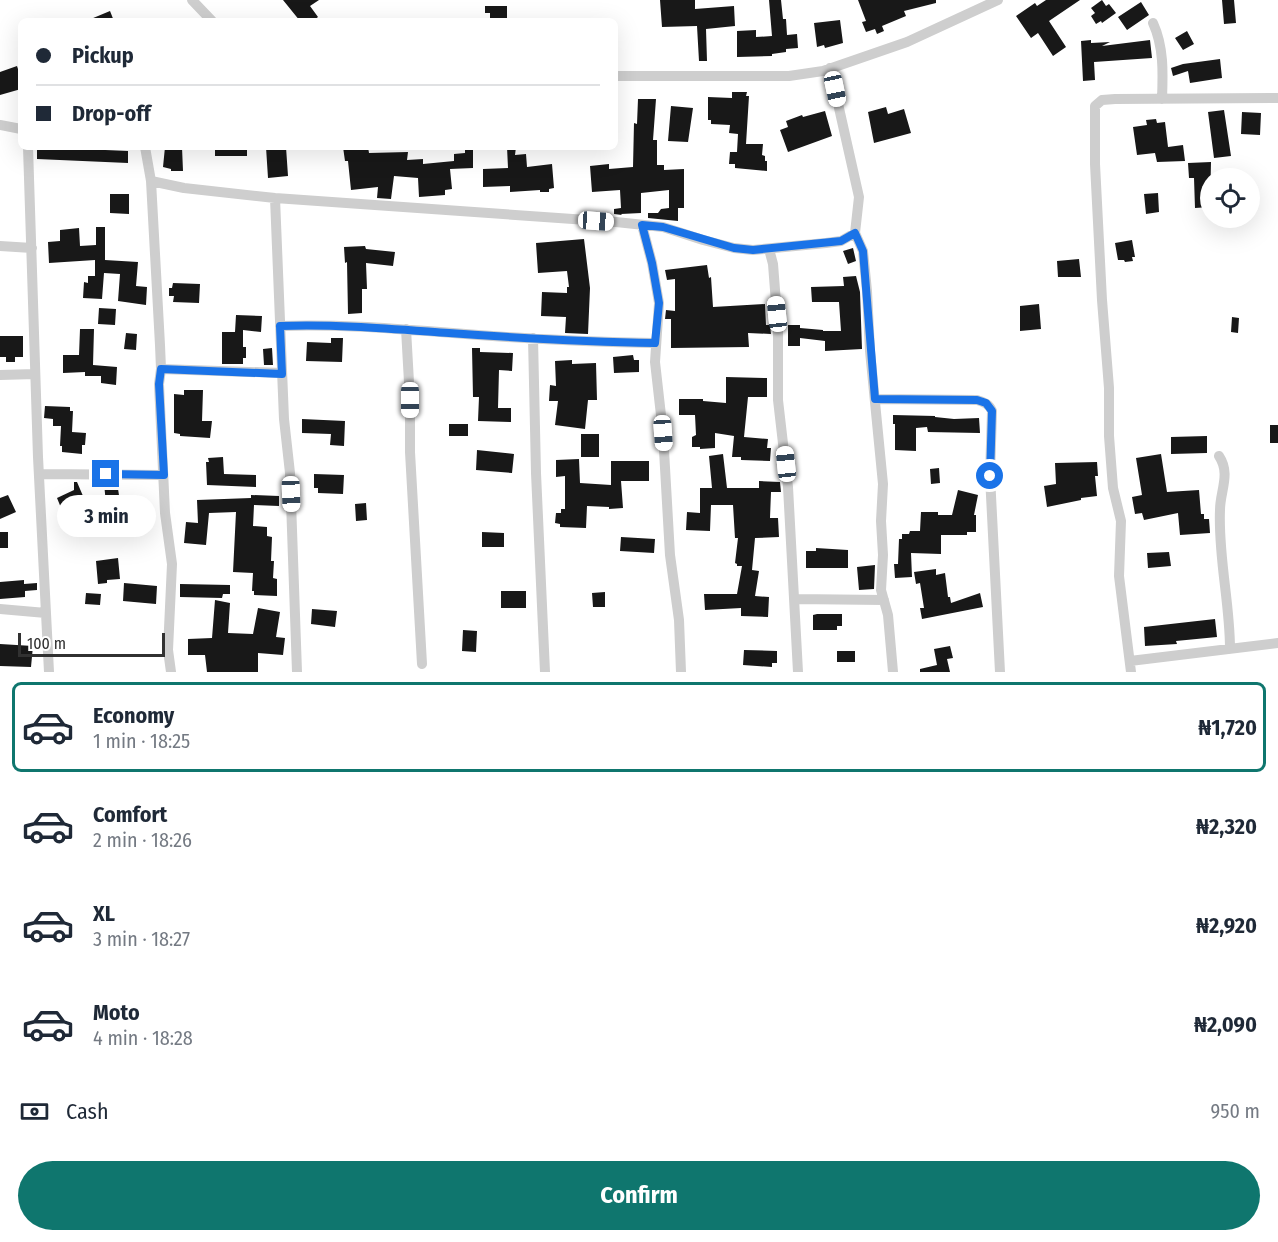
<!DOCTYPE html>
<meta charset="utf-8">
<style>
:root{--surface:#fff;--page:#f6f6f7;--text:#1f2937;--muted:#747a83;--line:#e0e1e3;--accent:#0f766e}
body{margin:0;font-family:"Fira Sans Condensed",sans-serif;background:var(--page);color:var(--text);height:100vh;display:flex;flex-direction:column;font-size:22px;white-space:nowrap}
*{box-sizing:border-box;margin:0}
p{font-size:20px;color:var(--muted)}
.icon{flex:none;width:33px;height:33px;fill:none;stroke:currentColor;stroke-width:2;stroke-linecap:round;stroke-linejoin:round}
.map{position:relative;height:672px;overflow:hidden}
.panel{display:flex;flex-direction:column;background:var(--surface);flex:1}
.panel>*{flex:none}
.guide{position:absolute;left:18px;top:18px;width:600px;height:132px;border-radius:9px;box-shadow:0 6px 24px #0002;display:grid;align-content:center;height:132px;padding:0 18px;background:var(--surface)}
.fabs{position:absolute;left:1200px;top:168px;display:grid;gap:12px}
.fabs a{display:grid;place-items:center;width:60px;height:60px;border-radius:50%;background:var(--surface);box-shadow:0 6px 24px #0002;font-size:30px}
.scale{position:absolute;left:18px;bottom:15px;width:147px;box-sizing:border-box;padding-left:6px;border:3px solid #313131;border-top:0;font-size:16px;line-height:21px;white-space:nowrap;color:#313131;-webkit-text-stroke:4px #fff;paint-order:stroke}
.end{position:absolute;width:27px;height:27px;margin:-14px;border:8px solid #1a73e8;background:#fff;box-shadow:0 0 0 3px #fff}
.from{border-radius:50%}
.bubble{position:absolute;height:42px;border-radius:21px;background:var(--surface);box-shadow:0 6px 24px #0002;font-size:20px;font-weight:700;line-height:42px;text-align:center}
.car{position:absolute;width:18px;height:36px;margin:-18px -9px;border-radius:8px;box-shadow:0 0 4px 2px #0007;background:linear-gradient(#fff 24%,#345 0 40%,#fff 0 76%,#345 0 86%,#fff 0)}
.guide b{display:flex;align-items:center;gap:21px;height:57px;font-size:22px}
.guide b+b{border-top:2px solid var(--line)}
.guide i{width:15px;height:15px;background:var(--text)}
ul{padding:10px 0 0;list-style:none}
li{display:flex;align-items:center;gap:18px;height:90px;margin:0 12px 9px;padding:0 6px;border:3px solid transparent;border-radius:9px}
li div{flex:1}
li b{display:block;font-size:22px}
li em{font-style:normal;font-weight:700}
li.current{border-color:var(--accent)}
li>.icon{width:54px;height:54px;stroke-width:1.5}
.pay{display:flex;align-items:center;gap:15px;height:66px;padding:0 18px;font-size:22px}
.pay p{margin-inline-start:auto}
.primary-button{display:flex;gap:12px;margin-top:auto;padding:12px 18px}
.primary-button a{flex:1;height:69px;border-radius:36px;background:var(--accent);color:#fff;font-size:24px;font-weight:700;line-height:69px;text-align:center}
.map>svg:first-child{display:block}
.building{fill:#181818}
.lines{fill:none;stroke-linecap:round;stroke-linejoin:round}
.minor{stroke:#cecece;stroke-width:10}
.route{stroke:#1a73e8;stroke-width:8}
</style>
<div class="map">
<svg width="1278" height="672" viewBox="0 0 1278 672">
<rect width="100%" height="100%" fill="#fff"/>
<!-- building -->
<path class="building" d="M283,0H319L310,6L318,17L313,21H300Z
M660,0H695V9L734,6L735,26L706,29L707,61H699L697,26L662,27Z
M769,0H781L783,19H786L787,35L797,34L798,48L786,49V52L772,54V56L737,57V31L756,30V37L772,36Z
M858,0H936V3L904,11L906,16L882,26L884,31L877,34L875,29L866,32L862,22L866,21Z
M1046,0H1080L1049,21L1066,47L1053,56L1038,33L1031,38L1016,16L1035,3L1037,6Z
M1102,0L1106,6L1109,4L1116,13L1102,23L1101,21L1096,24L1091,16L1095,13L1091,8Z
M1222,0H1234L1236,23L1224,24Z
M1141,2L1149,15L1127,30L1118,17Z
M485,6H507V20H490V13H485Z
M110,11L114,21H86Z
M840,20L843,43L825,48L824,45L817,47L814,23Z
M1187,31L1194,44L1183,50L1175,38Z
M1091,40V43L1110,42L1102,46L1150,40L1152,58L1094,62L1095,80L1083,81L1081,41Z
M1220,59L1222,78L1190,83L1188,71L1173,76L1171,68L1183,64Z
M17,66L21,78V89L0,95V72Z
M732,92H747L746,96H749L746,144H763L762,155L765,156V161H767V171L735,168V164H729L730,152H737L738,134L729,133L730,125L711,124V120H708V97L732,98Z
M638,99H656L653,140H657V165H664V170L684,169V208H678V221L648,218V213H658L661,209L669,208V190L641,193V213L621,214L622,215L614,214V209L621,208L620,190L592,192L590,166L609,164V169L633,167L634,123L637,124Z
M671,106L693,108L688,142L668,141Z
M886,107L888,114L904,109L911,133L874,143L868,112Z
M1224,110L1231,156L1214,158L1208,112Z
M825,111L832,136L788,152L780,130L788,127L786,121L802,115L803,117Z
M1242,112L1261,113L1260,135L1241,134Z
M1156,119L1157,123L1165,122L1168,147L1183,145L1185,161L1157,162L1155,153L1137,155L1133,127L1147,125L1146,120Z
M37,147L128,151V163L37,159Z
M165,147H182L183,171H171V169L163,167Z
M215,147H247V156H215Z
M266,147H286L288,176L268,178Z
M343,147H368L369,153L408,152L407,160L423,159V164L454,161V154L465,153V147H473V168L450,169L452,189L445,190V195L419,197L418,178L394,176L391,199L377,198L378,187L351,190L348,161H345Z
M507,147H516L515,155L526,154L527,167L552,164L554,188L549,189V192H540V190L510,192V186L483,187V169L508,168Z
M1211,162L1210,207L1195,208L1194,178H1189L1188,163Z
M1158,193L1159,212L1146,214L1144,194Z
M110,194H129V214L110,213Z
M96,227H105V260L138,262L136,286L147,287L146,305L118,301L120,274L104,273L102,299L83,298L84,282L88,283V276H95V260L49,263L48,242L60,241V230L79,228L80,246L96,245Z
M584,239L590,288L588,334L565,333L566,317L541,316L542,292L567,293V287H569L567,271L538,273L536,243Z
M1132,240L1135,257H1132L1133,261L1125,262L1124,260H1118L1115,243Z
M365,246L366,249L395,252L393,266L366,263L367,289H362V313L348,314L347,262L345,263L344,247Z
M853,248L856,261L848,264L843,251Z
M1079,259L1081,277H1058L1057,261Z
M707,265L709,278L711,277L713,307L765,304L766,325H770L771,334L748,333L749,347L671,348V319H665L666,310L675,311V279L667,280L665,270Z
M856,276L860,292L862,349L825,351V341L800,338V346H788V325H800V328L823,330V331H841L839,302H812L811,287L844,286L843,277Z
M173,283L200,284L199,303L173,302L174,296H169V288H172Z
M1039,304L1041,329L1020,331V306Z
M99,308L116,309L115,325L98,324Z
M236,315L262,316L261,332L243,330V347H246V358H243V364H222V332H235Z
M1232,317L1239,318L1238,333L1231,332Z
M80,329H94L93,365L117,367L116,385L101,383V376H85V372L63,373V355H79Z
M126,333L137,334L136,350L124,349Z
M0,336H23V357H15V362H6V357H0Z
M331,338H343L342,362L306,361L307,342L331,343Z
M272,348L273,365H264L263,349Z
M472,348H480V352L513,353L512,371L499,370L498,408H511V422L478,421L479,397H473Z
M633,355L634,360H639V372L614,373L613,357Z
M572,360V364L596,363L597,400H588L585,429L555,425L558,401H549L550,385L556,386L555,361Z
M726,377L767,378V397H748L744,437L768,439L767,448H771L770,461L741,460V457H732L734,436L715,433V448L700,449V447H692V437L696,435L695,415H679V399H703V401L726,403Z
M184,390H203L202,421H212L210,438L180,436V434L174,433V394L184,395Z
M45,406L70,407V411H73L72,432L86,433L85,445H82V454L62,452V446H60L61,426H53V419L44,418Z
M893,415L935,416V417L954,419L979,418L980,433L928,432L927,427L916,428V451L895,450V424H893Z
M302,419L345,421L344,446L330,445L331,434L302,433Z
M449,424H468V436H449Z
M1270,425H1278V443H1270Z
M581,434H599V457H581Z
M1207,436V453L1171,454V437Z
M477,450L514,454L512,473L476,470Z
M723,454L727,488H759V481L780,482L781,492H771L770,518H778L779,537L755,538L752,570L759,571L755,596L769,597L768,617L741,616V608L705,610L704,594H737L742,566H737V564L735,563L738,538H735L733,505H711L710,531L686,530L687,512L700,513V488H712L709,456Z
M1161,454L1167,492L1199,490L1201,514H1204V519H1209L1210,533L1180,535L1178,513L1144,520L1142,513L1135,514L1132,497L1142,495L1136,458Z
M223,457L224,474L256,475V487L207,485L206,462H209L208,458Z
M579,459L580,483L611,485V461H649V481H621L623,508L609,509V507L587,506L586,528L560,527V524L555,523L556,513H561V509H565V476L556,477V460Z
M1097,462L1098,476H1095L1097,496L1081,498V500L1047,507L1044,486L1056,484L1055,463Z
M939,468L940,483L931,484L930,469Z
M314,474L344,475L343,494L318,493V488H314Z
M74,482H77L89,510L66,520L57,498L74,490Z
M117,482L120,502L106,504L104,483Z
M958,490L978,495L974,515H976V532H967V535H941V554L911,553L912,577L895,578L894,564H898L899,539H902V534H909L910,531H920L921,512H938V515H952Z
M8,495L16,512L0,519V498Z
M251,495L279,496V506L254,505L253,526L267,527V536L272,537L271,561H274L273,578L277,579V596L254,595V591H252L253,573L233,572L236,512L209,513L206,545L184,543L186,522L198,523L197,500L251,498Z
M366,503L367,520L356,521L355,504Z
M115,508H148V525H140V531H124V525H115Z
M0,532H8V548H0Z
M482,532L504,533V547H482Z
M621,537L655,539L654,553L620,551Z
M816,548L848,550V568H806V551H816Z
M1169,552L1171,566L1148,568L1147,553Z
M118,558L120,579L107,580V583L98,584L96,561Z
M875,565L874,589L859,590L857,567Z
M936,569V575L945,573L948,597H950L951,603L980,593L983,607L922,619L920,608H924L920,583L916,584L914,572Z
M24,580V584L37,583V590L25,591V597L0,599V582Z
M124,583L157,586L156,604L123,601Z
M180,584L230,585V594H223L222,598L180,597Z
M501,591H526V608H501Z
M605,592V607H593L592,593Z
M86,593L101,594L100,605L85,604Z
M215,600L230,603L228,633L253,634L258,608L280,612L276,637L285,638L283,655L258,653V672H207L205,655H188V639L212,638Z
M312,609L337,611L335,627L311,624Z
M817,614H842V626H837V630H813V615Z
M1215,619L1217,637L1176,641L1177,644L1145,646L1144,627Z
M463,630L477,631L476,652L462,651Z
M0,644L33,646L31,667L0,666Z
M950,646L953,658L947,659L950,672H920V669L937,665L934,649Z
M744,650L777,651V663H772V667L743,665Z
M837,651H855V662H837Z"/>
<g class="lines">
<!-- minor -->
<path class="minor" d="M192,0L212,21
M1153,23C1164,47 1163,73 1162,99
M615,76H789L823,71L907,42L998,0
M0,125L21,129
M28,147L38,457L49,672
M145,147L151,181L160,345L161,369L159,384L165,513L172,564L168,650L171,672
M151,181L184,188L275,198L616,222L663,227L703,240L734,248L753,250L826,243L841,241L855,233L859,197L830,68
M275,198L284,419L290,473L297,672
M642,225L652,263L659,303L655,362L663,433L670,555L679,620L681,672
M855,233L863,251L867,291L870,351L883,484L881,521L883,555L881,590L888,615L893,672
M0,246L32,248
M769,249L773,264L778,329V400L788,487L798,672
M280,326C334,324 387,328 440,332C512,338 583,342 655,343
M406,329L410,400V452L422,664
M533,338L536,473L545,672
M161,369L282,373
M0,375L35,374
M875,399L977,400C984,402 989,404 992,411L990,476L1000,672
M1219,456C1231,474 1220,491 1220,510C1218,557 1230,603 1230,649
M39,474L163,475
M794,599L884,600
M0,609L46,613
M1130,661L1278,643
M1131,672L1119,576L1121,521L1113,488L1109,436V388L1102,300L1095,164V106L1102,100L1115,99L1278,98"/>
</g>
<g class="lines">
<!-- route -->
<path class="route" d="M106,474L164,475L159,384L161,369L282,374L280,326C337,324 393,329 449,333C518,338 586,342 655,343L659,303L652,263L642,225L663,227L734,248L753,250L841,241L855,233L863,251L875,399L977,400L986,403L992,411L990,476"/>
</g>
</svg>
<div class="fabs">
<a><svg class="icon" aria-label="locate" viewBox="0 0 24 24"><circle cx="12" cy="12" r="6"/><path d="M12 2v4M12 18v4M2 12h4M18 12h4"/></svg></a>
</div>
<div class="scale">100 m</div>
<i class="end from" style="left:990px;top:476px"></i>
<i class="end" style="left:106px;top:474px"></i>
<div class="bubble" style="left:57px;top:495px;width:99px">3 min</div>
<i class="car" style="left:835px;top:89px;rotate:168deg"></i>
<i class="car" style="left:596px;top:221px;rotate:94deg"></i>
<i class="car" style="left:777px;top:314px;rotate:354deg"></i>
<i class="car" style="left:410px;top:400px;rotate:180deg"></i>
<i class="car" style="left:663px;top:433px;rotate:176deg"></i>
<i class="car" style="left:786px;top:464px;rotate:354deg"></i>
<i class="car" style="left:291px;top:494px;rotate:178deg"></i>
<div class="guide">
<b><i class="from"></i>Pickup</b>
<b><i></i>Drop-off</b>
</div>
</div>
<section class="panel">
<ul>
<li class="current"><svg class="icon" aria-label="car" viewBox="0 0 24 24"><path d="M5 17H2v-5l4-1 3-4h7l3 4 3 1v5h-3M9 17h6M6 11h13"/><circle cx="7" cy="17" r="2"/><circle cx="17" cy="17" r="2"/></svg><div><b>Economy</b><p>1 min · 18:25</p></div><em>₦1,720</em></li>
<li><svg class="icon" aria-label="car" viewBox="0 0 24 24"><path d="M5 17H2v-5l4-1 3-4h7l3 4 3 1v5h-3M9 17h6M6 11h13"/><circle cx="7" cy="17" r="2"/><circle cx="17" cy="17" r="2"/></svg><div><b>Comfort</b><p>2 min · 18:26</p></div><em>₦2,320</em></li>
<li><svg class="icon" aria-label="car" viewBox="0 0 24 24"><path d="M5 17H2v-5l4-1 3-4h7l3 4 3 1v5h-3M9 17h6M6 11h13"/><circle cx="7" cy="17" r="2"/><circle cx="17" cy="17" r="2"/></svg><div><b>XL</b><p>3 min · 18:27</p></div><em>₦2,920</em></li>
<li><svg class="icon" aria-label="car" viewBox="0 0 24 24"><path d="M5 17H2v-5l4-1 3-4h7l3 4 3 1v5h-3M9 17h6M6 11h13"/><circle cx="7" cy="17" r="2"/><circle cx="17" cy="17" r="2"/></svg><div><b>Moto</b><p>4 min · 18:28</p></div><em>₦2,090</em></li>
</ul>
<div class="pay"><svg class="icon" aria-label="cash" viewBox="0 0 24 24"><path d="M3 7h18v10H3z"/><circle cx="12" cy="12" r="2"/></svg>Cash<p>950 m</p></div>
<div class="primary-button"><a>Confirm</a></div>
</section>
